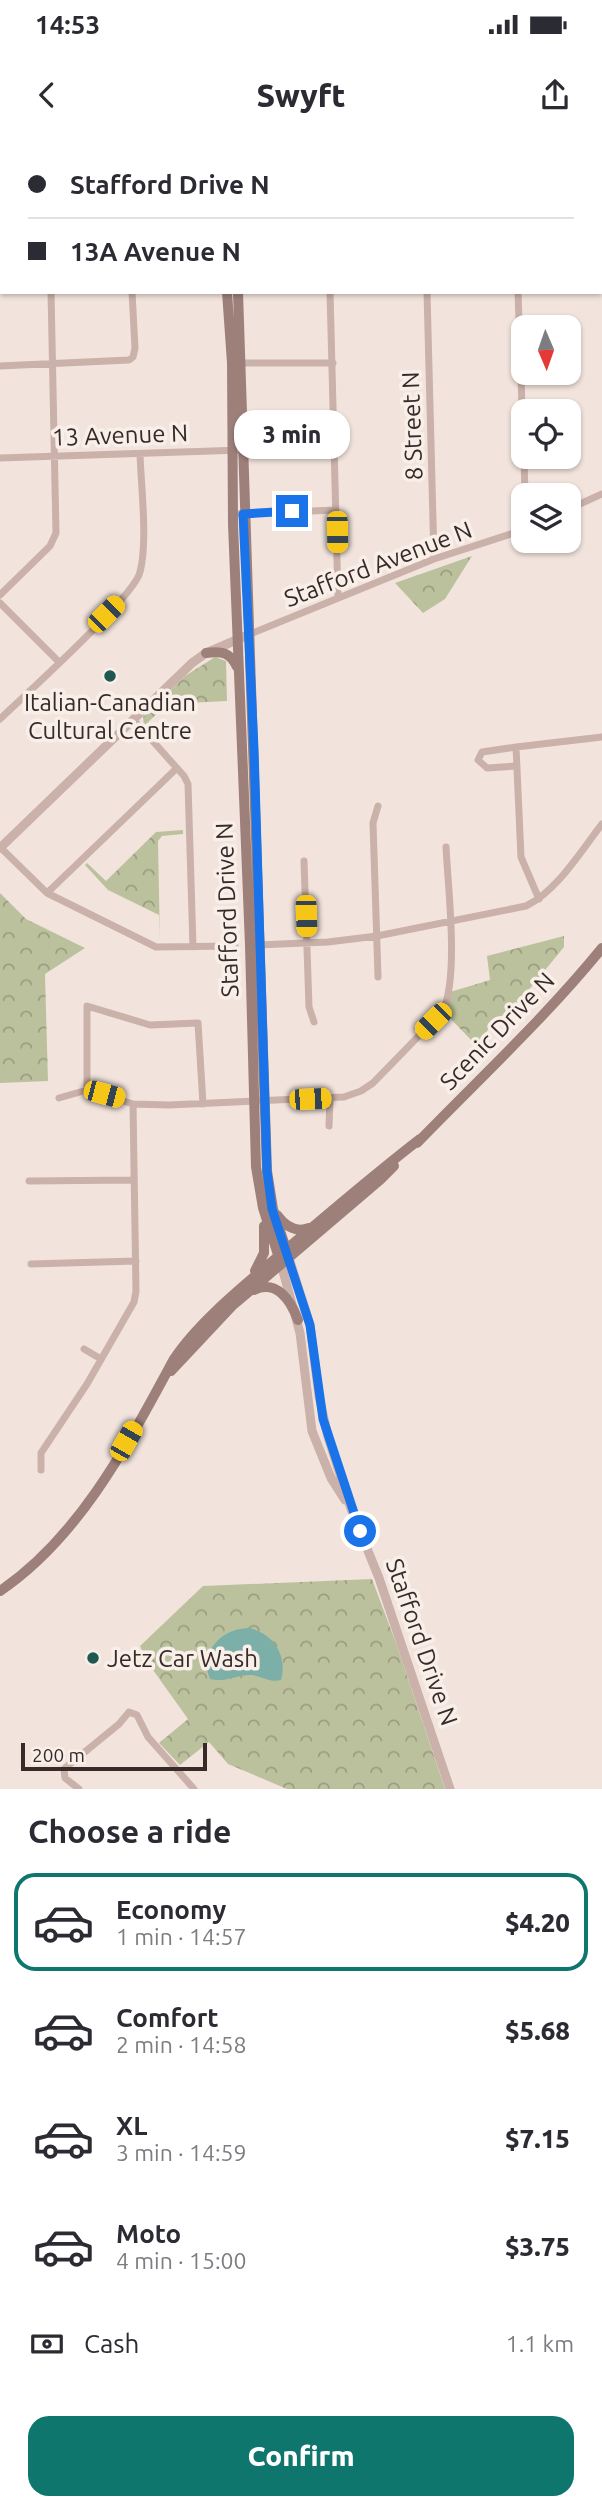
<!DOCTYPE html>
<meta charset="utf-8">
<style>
:root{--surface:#fff;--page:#f2f2f3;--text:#2b2b33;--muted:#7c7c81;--line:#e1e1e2;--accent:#0f766e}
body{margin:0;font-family:Ubuntu,sans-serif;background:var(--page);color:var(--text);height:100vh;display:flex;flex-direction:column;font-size:26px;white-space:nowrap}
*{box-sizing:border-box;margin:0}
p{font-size:23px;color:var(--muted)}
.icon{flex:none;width:38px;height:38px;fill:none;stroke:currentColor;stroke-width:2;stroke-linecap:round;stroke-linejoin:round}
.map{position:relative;height:1649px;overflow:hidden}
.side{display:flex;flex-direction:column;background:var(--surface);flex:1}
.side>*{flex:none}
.banner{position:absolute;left:0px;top:0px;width:602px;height:154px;box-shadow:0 2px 5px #0004;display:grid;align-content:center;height:154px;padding:0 28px;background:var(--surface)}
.needle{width:46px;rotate:178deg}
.fabs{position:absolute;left:511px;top:175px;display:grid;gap:14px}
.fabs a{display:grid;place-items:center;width:70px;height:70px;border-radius:14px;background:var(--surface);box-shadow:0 2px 5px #0004;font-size:35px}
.scale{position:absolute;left:21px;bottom:18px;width:186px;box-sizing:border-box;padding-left:7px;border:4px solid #372a29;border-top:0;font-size:19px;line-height:24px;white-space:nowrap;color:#372a29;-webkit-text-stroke:5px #f9efe9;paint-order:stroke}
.end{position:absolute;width:32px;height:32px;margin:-16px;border:9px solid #1a73e8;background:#fff;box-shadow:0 0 0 4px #fff}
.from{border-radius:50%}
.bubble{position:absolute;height:49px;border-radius:21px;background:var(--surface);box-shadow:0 2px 5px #0004;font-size:23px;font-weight:800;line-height:49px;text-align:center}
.car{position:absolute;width:21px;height:42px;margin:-21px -10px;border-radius:9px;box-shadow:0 0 5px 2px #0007;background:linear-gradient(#f5c518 24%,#345 0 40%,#f5c518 0 76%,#345 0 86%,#f5c518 0)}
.banner b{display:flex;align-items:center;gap:24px;height:66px;font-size:26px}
.banner b+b{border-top:2px solid var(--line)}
.banner i{width:18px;height:18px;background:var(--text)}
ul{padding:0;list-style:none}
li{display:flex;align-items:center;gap:21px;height:98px;margin:0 14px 10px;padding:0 14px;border:4px solid transparent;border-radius:21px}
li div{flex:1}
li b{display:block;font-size:26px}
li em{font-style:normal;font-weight:800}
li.on{border-color:var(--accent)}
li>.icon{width:63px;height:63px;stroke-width:1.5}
h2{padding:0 28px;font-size:32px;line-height:84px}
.pay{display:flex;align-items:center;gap:18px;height:77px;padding:0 28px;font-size:26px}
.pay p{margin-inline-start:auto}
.primary-button{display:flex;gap:14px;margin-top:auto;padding:14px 28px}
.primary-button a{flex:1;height:80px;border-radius:21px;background:var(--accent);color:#fff;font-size:28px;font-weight:800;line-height:80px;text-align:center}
.status{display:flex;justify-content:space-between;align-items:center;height:49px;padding:0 35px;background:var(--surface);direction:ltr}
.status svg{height:19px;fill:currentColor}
header{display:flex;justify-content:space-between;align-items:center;height:91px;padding:0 28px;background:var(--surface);font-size:32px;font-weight:800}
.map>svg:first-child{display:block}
.park{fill:url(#park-crowns)}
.water{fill:#7cafa7}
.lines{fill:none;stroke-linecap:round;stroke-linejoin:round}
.minor{stroke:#cab1a9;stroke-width:7}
.tertiary{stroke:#cab1a9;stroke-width:9}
.secondary{stroke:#9e807a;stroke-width:10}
.route{stroke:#1a73e8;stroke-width:9}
.poi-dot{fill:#1f5850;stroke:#f9efe9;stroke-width:2.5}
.labels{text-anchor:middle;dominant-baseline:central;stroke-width:7;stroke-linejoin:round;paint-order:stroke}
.street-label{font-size:24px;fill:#372a29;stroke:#f9efe9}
.poi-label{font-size:24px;fill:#372a29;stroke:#f9efe9}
</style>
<div class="status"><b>14:53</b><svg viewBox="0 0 49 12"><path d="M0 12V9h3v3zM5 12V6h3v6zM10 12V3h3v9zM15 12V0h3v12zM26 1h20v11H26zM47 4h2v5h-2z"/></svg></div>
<header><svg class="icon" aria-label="back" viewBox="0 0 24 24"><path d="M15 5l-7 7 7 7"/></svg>Swyft<svg class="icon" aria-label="share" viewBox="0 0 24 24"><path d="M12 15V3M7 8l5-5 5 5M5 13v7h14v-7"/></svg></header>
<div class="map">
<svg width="602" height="1649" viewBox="0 0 602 1649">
<defs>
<pattern id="park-crowns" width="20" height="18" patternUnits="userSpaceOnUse" patternTransform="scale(1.75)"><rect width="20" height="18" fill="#bcc19d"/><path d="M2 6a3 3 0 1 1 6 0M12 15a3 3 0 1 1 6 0" fill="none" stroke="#9a9d80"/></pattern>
</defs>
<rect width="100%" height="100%" fill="#f2e4dd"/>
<!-- park -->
<path class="park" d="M472,416L445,459L423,473L395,443Z
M215,517L226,521L227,561L167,564L144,586L143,577L185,536Z
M183,690V694L162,696L158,701L160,803L159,775L108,750L85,725L87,723L106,741L156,692Z
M0,753L26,779L85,808L45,834L48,941L0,943Z
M564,796V807L509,874L498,877L476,905L443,871L450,852L490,840L487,816Z
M372,1439L396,1503L445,1649H287L228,1624L209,1602L180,1625L159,1603L188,1579L148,1523L140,1506L203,1446Z"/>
<!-- water -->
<path class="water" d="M250,1488C273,1494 288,1515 281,1540C270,1543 262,1536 251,1535C237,1535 224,1543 210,1539L205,1524C210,1502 227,1488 250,1488Z"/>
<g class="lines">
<!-- minor -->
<path class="minor" d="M132,0V2
M324,0V2
M422,0V2
M514,0V2
M0,40H2
M330,152L338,458
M427,152L434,419
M518,152L523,296
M236,223H333
M0,226L129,220L133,217L135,208L132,152
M524,317L525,355
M0,318L242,310
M569,369L602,354
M232,374L336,370
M0,455L50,406L56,393L51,152
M0,463L59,522
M248,495L434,419L523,390
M0,579C24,556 135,456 140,432C148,402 141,346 140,314
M133,579L184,636L188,644L193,807
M516,607L482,612L478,620L487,628L517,626
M0,707L47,753L156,807L235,806
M304,721L309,867L314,882
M47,753L177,628
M539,759L521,717L516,607L602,597
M258,805L328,802L377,796L526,766C557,751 581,711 602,684
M378,837L373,683L378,666
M87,950V866L150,885L198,883L203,964
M59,958L87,950L133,964L169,965L344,957L361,951L373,943L443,871C459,835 448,749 446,707
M329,986L330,959
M29,1041L133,1040
M31,1124L136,1121
M84,1209L101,1219
M41,1330V1313L87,1244L134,1162L136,1151L133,964
M79,1649L65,1638L64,1629L119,1584L129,1572L137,1575L148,1597L194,1649"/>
<!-- tertiary -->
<path class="tertiary" d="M0,708L192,523L206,513L248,495
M289,1118L310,1185L319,1256L328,1297L351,1369L379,1438L450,1649
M281,1124L300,1193L312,1291L331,1338L345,1360"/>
<!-- secondary -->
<path class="secondary" d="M220,0V2
M233,0V2
M227,152L232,223L233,384L250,805L256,1027L263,1068L281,1124
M238,152L267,1031L273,1069L289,1118
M206,513C222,511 230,512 237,527
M417,1003C479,939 545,878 602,808
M277,1075C285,1086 296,1093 309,1088
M255,1131L264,1113V1086
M254,1150C277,1139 291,1161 298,1180
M171,1231L232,1166L380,1040L394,1026
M0,1451C80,1397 129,1302 174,1219C199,1181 247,1143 282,1113C327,1075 372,1036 420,999"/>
</g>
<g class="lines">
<!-- route -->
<path class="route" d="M292,371L243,374L254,609L267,1031L272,1069L310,1185L323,1279L360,1391"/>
</g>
<!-- markers -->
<g class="poi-dot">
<circle cx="110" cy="536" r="7"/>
<circle cx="93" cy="1518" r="7"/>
</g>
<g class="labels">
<!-- street labels -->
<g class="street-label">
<text transform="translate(412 286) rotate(-92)">8 Street N</text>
<text transform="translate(120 295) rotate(-2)">13 Avenue N</text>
<text transform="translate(378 424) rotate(-21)">Stafford Avenue N</text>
<text transform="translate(227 770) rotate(-92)">Stafford Drive N</text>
<text transform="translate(497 891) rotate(-46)">Scenic Drive N</text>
<text transform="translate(422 1502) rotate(71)">Stafford Drive N</text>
</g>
<!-- poi labels -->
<g class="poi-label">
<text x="110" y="562">Italian-Canadian<tspan x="110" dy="28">Cultural Centre</tspan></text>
<text x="107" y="1518" text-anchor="start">Jetz Car Wash</text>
</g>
</g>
</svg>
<div class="fabs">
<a><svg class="needle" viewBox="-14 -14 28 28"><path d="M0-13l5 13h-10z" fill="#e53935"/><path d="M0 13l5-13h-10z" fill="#7c7c81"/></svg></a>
<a><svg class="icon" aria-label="locate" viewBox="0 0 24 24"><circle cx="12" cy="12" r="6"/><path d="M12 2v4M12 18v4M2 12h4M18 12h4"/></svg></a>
<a><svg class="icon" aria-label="layers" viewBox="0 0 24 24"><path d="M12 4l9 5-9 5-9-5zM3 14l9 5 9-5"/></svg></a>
</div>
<div class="scale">200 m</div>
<i class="end from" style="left:360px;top:1391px"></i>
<i class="end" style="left:292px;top:371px"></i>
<div class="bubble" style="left:234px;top:270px;width:116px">3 min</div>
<i class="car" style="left:337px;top:392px;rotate:179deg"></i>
<i class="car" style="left:106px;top:474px;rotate:45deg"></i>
<i class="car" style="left:306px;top:776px;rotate:178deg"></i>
<i class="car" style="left:433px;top:881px;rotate:225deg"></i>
<i class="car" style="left:104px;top:954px;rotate:105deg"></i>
<i class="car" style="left:310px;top:959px;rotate:88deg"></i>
<i class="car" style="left:126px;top:1301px;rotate:30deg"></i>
<div class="banner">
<b><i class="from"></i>Stafford Drive N</b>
<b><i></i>13A Avenue N</b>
</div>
</div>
<section class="side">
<h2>Choose a ride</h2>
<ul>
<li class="on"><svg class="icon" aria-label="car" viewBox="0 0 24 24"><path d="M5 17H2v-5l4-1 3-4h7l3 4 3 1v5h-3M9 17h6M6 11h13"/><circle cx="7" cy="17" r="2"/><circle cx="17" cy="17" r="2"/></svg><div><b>Economy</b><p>1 min · 14:57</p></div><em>$4.20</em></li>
<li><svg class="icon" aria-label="car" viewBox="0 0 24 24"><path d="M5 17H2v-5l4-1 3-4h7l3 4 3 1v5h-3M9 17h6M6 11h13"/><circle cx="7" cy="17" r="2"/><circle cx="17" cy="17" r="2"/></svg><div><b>Comfort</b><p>2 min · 14:58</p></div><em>$5.68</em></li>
<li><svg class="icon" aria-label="car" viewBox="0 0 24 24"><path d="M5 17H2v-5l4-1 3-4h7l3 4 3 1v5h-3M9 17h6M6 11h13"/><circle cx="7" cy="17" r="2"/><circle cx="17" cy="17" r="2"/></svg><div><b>XL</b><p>3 min · 14:59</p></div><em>$7.15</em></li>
<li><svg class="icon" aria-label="car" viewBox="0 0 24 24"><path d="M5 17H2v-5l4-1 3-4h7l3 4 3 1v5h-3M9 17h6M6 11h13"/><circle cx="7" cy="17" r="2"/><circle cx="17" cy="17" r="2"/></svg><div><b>Moto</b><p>4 min · 15:00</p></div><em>$3.75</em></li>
</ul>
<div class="pay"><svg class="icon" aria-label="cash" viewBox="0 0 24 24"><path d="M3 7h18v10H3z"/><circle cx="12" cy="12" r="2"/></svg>Cash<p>1.1 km</p></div>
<div class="primary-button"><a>Confirm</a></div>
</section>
